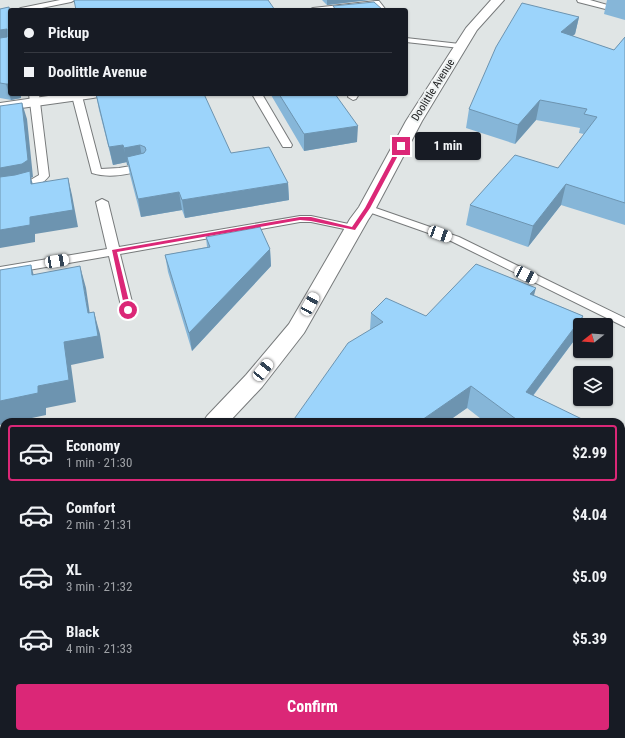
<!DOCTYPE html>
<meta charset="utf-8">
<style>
:root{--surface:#171b24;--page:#242831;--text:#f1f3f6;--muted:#9ea1a6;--line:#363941;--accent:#db2777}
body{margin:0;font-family:"Roboto Condensed",sans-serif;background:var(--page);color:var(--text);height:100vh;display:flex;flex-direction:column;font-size:15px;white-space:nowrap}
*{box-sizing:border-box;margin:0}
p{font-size:13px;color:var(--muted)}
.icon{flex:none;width:22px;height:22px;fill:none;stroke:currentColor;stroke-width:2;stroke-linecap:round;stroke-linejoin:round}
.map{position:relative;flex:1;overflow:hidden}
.drawer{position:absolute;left:0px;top:418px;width:625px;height:320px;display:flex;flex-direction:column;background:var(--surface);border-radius:12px 12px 0 0;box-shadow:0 1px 3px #0004}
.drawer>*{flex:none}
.banner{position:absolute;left:8px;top:8px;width:400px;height:88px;border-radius:4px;box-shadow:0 1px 3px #0004;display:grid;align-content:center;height:88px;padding:0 16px;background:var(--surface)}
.needle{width:26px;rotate:253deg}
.controls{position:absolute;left:573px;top:318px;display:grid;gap:8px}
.controls a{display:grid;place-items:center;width:40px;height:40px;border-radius:4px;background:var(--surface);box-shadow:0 1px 3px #0004;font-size:20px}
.end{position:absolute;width:18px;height:18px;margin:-9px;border:5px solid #db2777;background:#fff;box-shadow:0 0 0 2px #fff}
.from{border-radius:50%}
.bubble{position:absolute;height:28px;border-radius:4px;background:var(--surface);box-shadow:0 1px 3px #0004;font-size:13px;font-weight:700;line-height:28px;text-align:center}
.car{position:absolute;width:12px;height:24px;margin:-12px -6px;border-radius:5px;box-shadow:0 0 3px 1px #0007;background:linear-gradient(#fff 24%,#345 0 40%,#fff 0 76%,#345 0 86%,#fff 0)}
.banner b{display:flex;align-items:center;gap:14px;height:38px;font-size:15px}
.banner b+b{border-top:1px solid var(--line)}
.banner i{width:10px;height:10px;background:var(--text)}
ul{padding:7px 0 0;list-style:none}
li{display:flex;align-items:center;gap:12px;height:56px;margin:0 8px 6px;padding:0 8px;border:2px solid transparent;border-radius:4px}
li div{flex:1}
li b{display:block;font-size:15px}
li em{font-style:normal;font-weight:700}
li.current{border-color:var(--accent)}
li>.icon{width:36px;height:36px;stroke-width:1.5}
.button{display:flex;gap:8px;margin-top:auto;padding:8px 16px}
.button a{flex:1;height:46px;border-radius:4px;background:var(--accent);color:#fff;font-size:16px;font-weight:700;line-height:46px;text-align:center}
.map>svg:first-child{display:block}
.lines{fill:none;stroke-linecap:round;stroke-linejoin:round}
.lane-casing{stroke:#777a7b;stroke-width:2}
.street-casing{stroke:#777a7b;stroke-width:2}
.lane{fill:#fff;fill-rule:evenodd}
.street{fill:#fff;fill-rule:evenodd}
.wall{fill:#86b6d8}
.shaded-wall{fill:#6d94b0}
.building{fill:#9cd4fb;stroke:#6d94b0}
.route{fill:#db2777}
.labels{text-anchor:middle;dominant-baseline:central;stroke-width:4;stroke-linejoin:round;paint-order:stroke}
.street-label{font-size:11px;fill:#1e1f20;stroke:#eef2f2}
</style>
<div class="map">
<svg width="625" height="738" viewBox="0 0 625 738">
<rect width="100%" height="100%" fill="#e0e5e5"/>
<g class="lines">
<!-- lane casing -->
<g class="lane-casing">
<path id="lane" d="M60,0H75L71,2L32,10H17L21,8Z
M577,0H590L625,10V14L578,2Z
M376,1H379L386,10H378L374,5L334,10H309L313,8Z
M406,38L460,44L464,46L460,48L406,42Z
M29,94H39L49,176C39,190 16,191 0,193V187L27,182L39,175Z
M74,94H80L82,96L101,169L119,168L143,164L147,165L148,167L147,169C129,174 110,179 92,173L72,96Z
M252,94H262L292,145L291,147H283Z
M349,94H359L356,99L353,100L348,97Z
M102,199L108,202L119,247L300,216H311L358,226L360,228L358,230L354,231L311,222H300L120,254L134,310L133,313L128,314L123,313L122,310L109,256L0,275V267L107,249L96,202Z
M367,205L459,237L625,318V327L451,241L363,210L361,208Z
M4,452V464L0,465V453Z
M181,734H205L204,738H180Z
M359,734H382L381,738H358Z
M492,734H515L516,738H493Z"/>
</g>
<!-- street casing -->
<g class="street-casing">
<path id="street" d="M491,0H504L477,30L422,121L376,208L368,220L304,333L262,387L229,422H203L207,416L246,375L289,324L350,219L359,207L406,121L466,28Z
M62,94H100L98,97L93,98L0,111V103Z
M4,608V638L0,640V610Z"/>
</g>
<!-- lane -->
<use href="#lane" class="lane"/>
<!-- street -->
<use href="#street" class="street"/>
</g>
<!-- wall -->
<path class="wall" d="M322,0H369L327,5Z
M607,0H625V20L604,14Z
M9,7L10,11V94L21,98L11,100L0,98V9Z
M579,17L575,34L572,36L614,50L625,37V225L561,205L528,247L466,225L470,205L558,168L584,134L579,133L580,128L536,120L515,144L466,128L469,109Z
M96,94L231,153L288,183L289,200L185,218L182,210L141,217L130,175L128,165H127V162L113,165L99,110Z
M271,94H335L357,142L304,151L271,95Z
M206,237L270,249L271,266L192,351L168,272L165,255L207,247Z
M534,295L583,316L576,338L533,396L586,422H485L467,408L447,422H292L370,330L371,313L426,316Z
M621,451L625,453V738H599L595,734H621Z
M53,734H163L158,738H56Z"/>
<!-- shaded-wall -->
<path class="shaded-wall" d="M327,0H369L327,5Z
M579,17L575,34L557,50L561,32Z
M7,29L10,40L0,46V30Z
M6,84H10V94H21V98L11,100Z
M540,100L536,120L515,144L518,125Z
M22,103L27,119L33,177L31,178L34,188L0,185V168Z
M358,126L357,142L304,151V134Z
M123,145L127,162L113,165L109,147Z
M140,145L143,163L127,157L128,165H127L124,148Z
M68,178L72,195L78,227L35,234V242L0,248V230L30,217Z
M288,183L289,200L185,218L182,200Z
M566,184L561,205L528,247L533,226Z
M179,192L182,210L141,217L138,199Z
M270,249L271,266L192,351L189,333Z
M31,265L37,287L32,275Z
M80,266L86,288L93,335L88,313Z
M536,288L530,310V294Z
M94,312L100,334L104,358L71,365L76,402L46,408V415L13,422H4V424L0,425V401L38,386L64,342Z
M583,316L576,338L519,414L526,392Z
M471,386L467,408L447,422H419Z
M136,734H163L158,738H132Z"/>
<!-- building -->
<path class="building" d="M74,0H268L275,10H76Z
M374,2L383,10H336L333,6Z
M522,3L579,17L561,32L614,50L625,37V203L566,184L533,226L470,205L515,155L558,168L597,117L584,114L587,109L540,100L518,125L469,109L496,47Z
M9,7L10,16V84H6L0,83V38L7,37V29L0,30V9Z
M96,94H204L231,153L269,147L288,183L182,200L179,192L138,199L127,157L144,153L146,150L145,147L140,145L124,148L123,145L109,147Z
M279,94H335L358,126L304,134Z
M22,103L28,160L22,164L0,168V106Z
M30,171L31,184L68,178L73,210L30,217V225L0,230V177L15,175Z
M260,227L270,249L189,333L165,255L210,247L206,237Z
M476,264L536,288L530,294L583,316L526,392L586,421L585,422H520L471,386L419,422H292L348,343L383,322L371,313L386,298L426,316Z
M31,265L32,275L80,266L88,313L94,312L98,336L64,342L69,380L38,386V393L0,401V270Z
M621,451L625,453V733L621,730Z
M56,734H136L132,738H59Z
M392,734H413L417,738H389Z"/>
<!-- route -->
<path class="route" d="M401,144L403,146L370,208L355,230L311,221L300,220L117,252L131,310L128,312L125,310L112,250L300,217H311L352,227L365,208L398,146Z"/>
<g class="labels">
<!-- street labels -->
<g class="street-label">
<text transform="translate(433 90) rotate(-58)">Doolittle Avenue</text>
</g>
</g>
</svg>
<div class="controls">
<a><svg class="needle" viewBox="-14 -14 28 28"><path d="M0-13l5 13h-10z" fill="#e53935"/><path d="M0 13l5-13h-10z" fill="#9ea1a6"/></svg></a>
<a><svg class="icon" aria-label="layers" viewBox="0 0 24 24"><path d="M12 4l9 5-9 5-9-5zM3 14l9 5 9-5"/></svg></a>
</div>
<i class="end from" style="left:128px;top:310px"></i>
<i class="end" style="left:401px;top:146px"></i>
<div class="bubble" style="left:415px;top:132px;width:66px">1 min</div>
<i class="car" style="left:440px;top:234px;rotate:110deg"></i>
<i class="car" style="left:57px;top:261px;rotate:80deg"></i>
<i class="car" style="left:526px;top:275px;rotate:117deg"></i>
<i class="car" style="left:310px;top:304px;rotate:29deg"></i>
<i class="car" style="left:263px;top:370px;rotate:39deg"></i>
<div class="banner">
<b><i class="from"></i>Pickup</b>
<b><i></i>Doolittle Avenue</b>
</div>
<section class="drawer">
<ul>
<li class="current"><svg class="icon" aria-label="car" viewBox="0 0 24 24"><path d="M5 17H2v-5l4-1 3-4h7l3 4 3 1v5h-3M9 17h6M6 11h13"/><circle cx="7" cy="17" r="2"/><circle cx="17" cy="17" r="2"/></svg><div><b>Economy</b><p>1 min · 21:30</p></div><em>$2.99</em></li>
<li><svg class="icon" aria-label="car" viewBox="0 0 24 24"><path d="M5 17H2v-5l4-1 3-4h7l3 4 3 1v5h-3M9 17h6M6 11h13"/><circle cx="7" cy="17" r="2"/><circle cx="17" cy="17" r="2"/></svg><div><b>Comfort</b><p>2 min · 21:31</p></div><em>$4.04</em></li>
<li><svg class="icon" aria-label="car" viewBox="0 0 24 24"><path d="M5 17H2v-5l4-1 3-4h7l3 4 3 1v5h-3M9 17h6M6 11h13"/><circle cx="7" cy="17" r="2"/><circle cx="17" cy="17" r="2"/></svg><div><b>XL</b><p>3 min · 21:32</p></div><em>$5.09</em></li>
<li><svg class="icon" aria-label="car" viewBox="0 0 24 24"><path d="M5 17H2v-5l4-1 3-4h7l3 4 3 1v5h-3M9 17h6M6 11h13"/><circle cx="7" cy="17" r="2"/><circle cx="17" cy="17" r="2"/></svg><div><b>Black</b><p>4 min · 21:33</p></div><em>$5.39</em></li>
</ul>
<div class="button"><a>Confirm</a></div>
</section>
</div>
